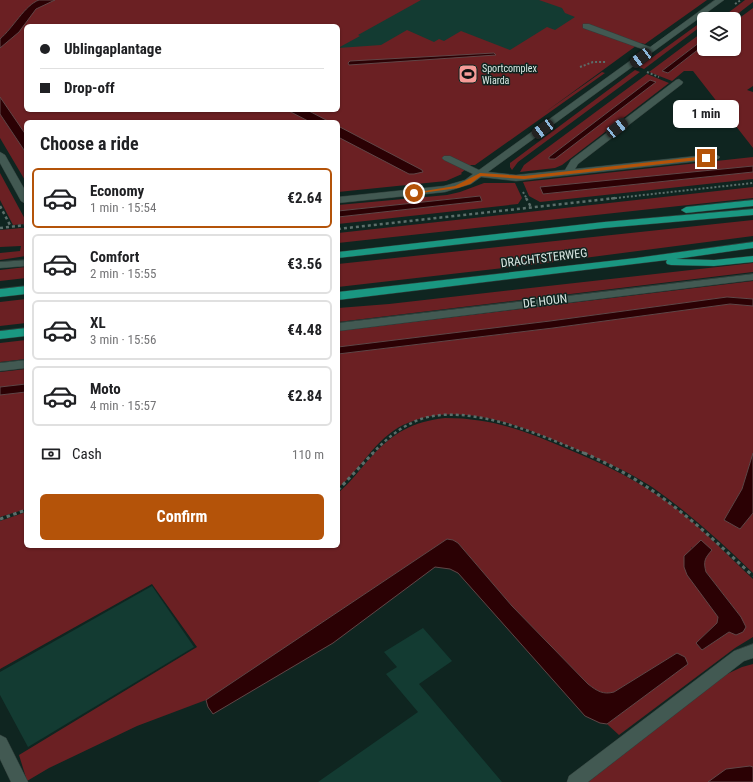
<!DOCTYPE html>
<meta charset="utf-8">
<style>
:root{--surface:#fff;--page:#f6f6f6;--text:#202124;--muted:#757577;--line:#e0e0e0;--accent:#b45309}
body{margin:0;font-family:"Roboto Condensed",sans-serif;background:var(--page);color:var(--text);height:100vh;display:flex;flex-direction:column;font-size:15px;white-space:nowrap}
*{box-sizing:border-box;margin:0}
p{font-size:13px;color:var(--muted)}
.icon{flex:none;width:22px;height:22px;fill:none;stroke:currentColor;stroke-width:2;stroke-linecap:round;stroke-linejoin:round}
.map{position:relative;flex:1;overflow:hidden}
.side{position:absolute;left:24px;top:120px;width:316px;height:428px;display:flex;flex-direction:column;background:var(--surface);border-radius:6px;box-shadow:0 1px 3px #0004}
.side>*{flex:none}
.hud{position:absolute;left:24px;top:24px;width:316px;height:88px;border-radius:6px;box-shadow:0 1px 3px #0004;display:grid;align-content:center;height:88px;padding:0 16px;background:var(--surface)}
.controls{position:absolute;left:697px;top:12px;display:grid;gap:8px}
.controls a{display:grid;place-items:center;width:44px;height:44px;border-radius:6px;background:var(--surface);box-shadow:0 1px 3px #0004;font-size:20px}
.end{position:absolute;width:18px;height:18px;margin:-9px;border:5px solid #b45309;background:#fff;box-shadow:0 0 0 2px #fff}
.from{border-radius:50%}
.bubble{position:absolute;height:28px;border-radius:6px;background:var(--surface);box-shadow:0 1px 3px #0004;font-size:13px;font-weight:700;line-height:28px;text-align:center}
.car{position:absolute;width:12px;height:24px;margin:-12px -6px;border-radius:5px;box-shadow:0 0 3px 1px #0007;background:linear-gradient(#222 24%,#8ab4d8 0 40%,#222 0 76%,#8ab4d8 0 86%,#222 0)}
.hud b{display:flex;align-items:center;gap:14px;height:38px;font-size:15px}
.hud b+b{border-top:1px solid var(--line)}
.hud i{width:10px;height:10px;background:var(--text)}
ul{padding:0;list-style:none}
li{display:flex;align-items:center;gap:12px;height:60px;margin:0 8px 6px;padding:0 8px;border:2px solid var(--line);border-radius:6px}
li div{flex:1}
li b{display:block;font-size:15px}
li em{font-style:normal;font-weight:700}
li.selected{border-color:var(--accent)}
li>.icon{width:36px;height:36px;stroke-width:1.5}
h2{padding:0 16px;font-size:18px;line-height:48px}
.pay{display:flex;align-items:center;gap:10px;height:44px;padding:0 16px;font-size:15px}
.pay p{margin-inline-start:auto}
.action{display:flex;gap:8px;margin-top:auto;padding:8px 16px}
.action a{flex:1;height:46px;border-radius:6px;background:var(--accent);color:#fff;font-size:16px;font-weight:700;line-height:46px;text-align:center}
.map>svg:first-child{display:block}
.green{fill:#6b2023;fill-rule:evenodd}
.water{fill:#2b0104;stroke:#604647}
.building{fill:#133b32}
.lines{fill:none;stroke-linecap:round;stroke-linejoin:round}
.minor-casing{stroke:#303e3a;stroke-width:1}
.major-casing{stroke:#303e3a;stroke-width:1}
.path-far2{stroke:#5c6e6a;stroke-width:2;stroke-dasharray:2 2;stroke-linecap:butt}
.path-far1{stroke:#5c6e6a;stroke-width:2.5;stroke-dasharray:3 3;stroke-linecap:butt}
.path{stroke:#5c6e6a;stroke-width:3;stroke-dasharray:3.5 3.5;stroke-linecap:butt}
.minor{fill:#425952;fill-rule:evenodd}
.major{fill:#1a9781;fill-rule:evenodd}
.route{fill:#b45309}
.labels{text-anchor:middle;dominant-baseline:central;stroke-width:3;stroke-linejoin:round;paint-order:stroke}
.far-poi-label{font-size:10px;fill:#dbe8e4;stroke:#0f2520;text-anchor:start}
.street-label{font-size:12px;fill:#dbe8e4;stroke:#0f2520}
</style>
<div class="map">
<svg width="753" height="782" viewBox="0 0 753 782">
<rect width="100%" height="100%" fill="#0f2520"/>
<!-- green -->
<path class="green" d="M0,0H39C25,6 13,28 0,39Z
M46,0H707L645,44L640,43L544,113L602,72L605,73L475,165H471L461,173L462,174L446,181L338,192V122H26V143L0,104V43L34,5ZM26,26H338V110H26Z
M745,0H753V2L731,19H720Z
M753,8V86L747,90L753,92V148L693,71H684L672,81L649,72L704,31V39L662,71L668,73L704,45V49H734V22Z
M704,20V24L644,69L639,67Z
M635,70L640,72L518,162L512,170L510,167V163Z
M647,74L669,83L562,165L555,168L520,172L524,165Z
M0,114L26,153V182L0,138Z
M753,157V166L541,188L544,194L753,172V179L540,202L529,196L523,182Z
M0,173L26,221V224L13,225L0,200Z
M484,183H515L522,198L518,204L338,224V217L481,201L480,196L338,211V205L447,195L460,192Z
M753,187V198L338,243V233Z
M753,220V236L538,264L338,287V264Z
M21,228H26V256L0,260V253L20,251L21,246L0,247V230Z
M753,263V272L338,322V308L389,304Z
M26,267V278L0,281V270Z
M753,281V299L727,297L550,321L338,347V331Z
M26,299V323L0,326V302Z
M730,304L753,306V453L742,489L724,520L740,529L753,513V573C721,542 688,512 652,487C626,470 599,459 571,447C519,425 457,399 403,425C375,439 361,469 338,488V354L553,328Z
M26,340V359L0,362V343Z
M26,369V384L0,387V372Z
M26,392V509L0,517V395Z
M445,418C491,418 523,430 565,448C607,465 641,482 677,509C704,530 728,556 753,579V637L735,648L619,735L607,724L687,664L677,653L614,692C603,695 597,691 588,684L512,606L458,543L447,539L206,700L137,726L49,768L27,781L19,755L197,647L152,584L0,669V521L26,512V546H338V493C351,482 360,469 371,457C394,432 412,422 445,418ZM691,547L705,558L704,564L706,572L741,617L729,632L702,650L696,643L717,623L718,617L711,606Z
M753,664V782H588L725,675L742,667Z"/>
<!-- water -->
<path class="water" d="M39,0H55L36,9L19,32L0,48V39C13,28 25,5 39,0Z
M704,39V45L668,73L662,71Z
M494,53L496,55L349,65L348,63L350,61Z
M650,80L656,82L555,159H549V157Z
M0,97L26,135V153L0,114Z
M287,110H307L330,122H310Z
M338,126L422,170L423,172L414,174H409L338,137Z
M753,166V172L543,194L540,187Z
M480,196L482,201L338,217V211Z
M727,297L753,299V306L730,304L553,328L338,354V347L550,321Z
M26,384V392L0,395V387Z
M753,453V513L740,529L724,520L742,489Z
M447,539L453,540L458,543L512,606L588,684C597,691 603,695 614,692L677,653L685,657L688,664L607,724L600,723L585,716L458,573L450,569L435,567L333,643L213,714L208,707L206,700Z
M701,540L712,550C705,558 703,561 706,572L741,617L746,627L743,632L736,635L729,632L702,650L696,643L717,623L718,617L687,575L684,567V556Z
M750,766L753,767V782H708L726,769Z"/>
<!-- building -->
<path class="building" d="M421,0H539L562,8L565,13L575,17L555,30L547,27L510,50L461,31L444,41L439,39L434,42L407,30L381,45L338,48L360,36L358,35Z
M152,586L194,647L28,747L0,695V672Z
M423,628L452,661L419,684L502,782H318L418,712L386,674L397,667L384,652Z"/>
<g class="lines">
<!-- minor casing -->
<g class="minor-casing">
<path id="minor" d="M715,0H724L488,172L516,175L565,170L571,160L676,80L679,79L683,82L682,84L578,164L575,169L715,154L720,157L718,159L516,181L481,177L471,184L445,192L338,203V197L444,186L465,180L473,174L444,160L442,158L444,156H450L479,170L645,50L583,28V24H589L650,47Z
M0,152L5,155L26,192V204L21,201L0,163Z
M26,260V266L0,268V262Z
M753,274V280L338,331V323Z
M26,360V368L0,371V363Z
M753,644V658L744,661L588,782H567L569,776L734,651Z
M0,735L6,738L28,782H11L0,759Z"/>
</g>
<!-- major casing -->
<g class="major-casing">
<path id="major" d="M753,200V206L686,213L681,210L686,207Z
M753,209V215L604,228L338,258V252L604,222Z
M753,242V248L676,259L714,260L753,256V262L714,266L671,265L667,264L666,262L667,260L338,300V292L636,258Z
M26,286V294L0,297V289Z
M26,328V336L0,339V331Z"/>
</g>
<!-- path-far2 -->
<path class="path-far2" d="M735,4L741,0
M580,67L593,62H607
M647,72L659,77
M523,192L527,199
M607,199L753,183"/>
<!-- path-far1 -->
<path class="path-far1" d="M526,198L531,207
M0,206L11,227
M0,228L26,225
M338,229L616,198
M372,454C386,439 401,426 421,419C470,403 541,435 586,454"/>
<!-- path -->
<path class="path" d="M584,453C654,483 698,525 753,576
M338,490L373,453
M0,519L26,510"/>
<!-- minor -->
<use href="#minor" class="minor"/>
<!-- major -->
<use href="#major" class="major"/>
</g>
<!-- route -->
<path class="route" d="M706,156L709,158L708,159L524,179L481,176L470,184L458,188L414,194L412,193L455,186L480,173L524,176Z"/>
<!-- icons -->
<defs>
<g id="stadium-square" transform="scale(1)"><rect x="-9" y="-9" width="18" height="18" rx="4" fill="#f59b98" stroke="#0f2520"/><path d="M0-5a6.5 5 0 1 0 0 10a6.5 5 0 1 0 0-10ZM-3.5-1.8h7v3.6h-7Z" fill="#111"/></g>
</defs>
<g fill-rule="evenodd">
<use href="#stadium-square" x="468" y="74"/>
</g>
<g class="labels">
<!-- far-poi labels -->
<g class="far-poi-label">
<text x="482" y="68">Sportcomplex<tspan x="482" dy="12">Wiarda</tspan></text>
</g>
<!-- street labels -->
<g class="street-label">
<text transform="translate(544 258) rotate(-7)">DRACHTSTERWEG</text>
<text transform="translate(545 301) rotate(-7)">DE HOUN</text>
</g>
</g>
</svg>
<div class="controls">
<a><svg class="icon" aria-label="layers" viewBox="0 0 24 24"><path d="M12 4l9 5-9 5-9-5zM3 14l9 5 9-5"/></svg></a>
</div>
<i class="end from" style="left:414px;top:193px"></i>
<i class="end" style="left:706px;top:158px"></i>
<div class="bubble" style="left:673px;top:100px;width:66px">1 min</div>
<i class="car" style="left:641px;top:58px;rotate:233deg"></i>
<i class="car" style="left:617px;top:128px;rotate:52deg"></i>
<i class="car" style="left:543px;top:129px;rotate:234deg"></i>
<div class="hud">
<b><i class="from"></i>Ublingaplantage</b>
<b><i></i>Drop-off</b>
</div>
<section class="side">
<h2>Choose a ride</h2>
<ul>
<li class="selected"><svg class="icon" aria-label="car" viewBox="0 0 24 24"><path d="M5 17H2v-5l4-1 3-4h7l3 4 3 1v5h-3M9 17h6M6 11h13"/><circle cx="7" cy="17" r="2"/><circle cx="17" cy="17" r="2"/></svg><div><b>Economy</b><p>1 min · 15:54</p></div><em>€2.64</em></li>
<li><svg class="icon" aria-label="car" viewBox="0 0 24 24"><path d="M5 17H2v-5l4-1 3-4h7l3 4 3 1v5h-3M9 17h6M6 11h13"/><circle cx="7" cy="17" r="2"/><circle cx="17" cy="17" r="2"/></svg><div><b>Comfort</b><p>2 min · 15:55</p></div><em>€3.56</em></li>
<li><svg class="icon" aria-label="car" viewBox="0 0 24 24"><path d="M5 17H2v-5l4-1 3-4h7l3 4 3 1v5h-3M9 17h6M6 11h13"/><circle cx="7" cy="17" r="2"/><circle cx="17" cy="17" r="2"/></svg><div><b>XL</b><p>3 min · 15:56</p></div><em>€4.48</em></li>
<li><svg class="icon" aria-label="car" viewBox="0 0 24 24"><path d="M5 17H2v-5l4-1 3-4h7l3 4 3 1v5h-3M9 17h6M6 11h13"/><circle cx="7" cy="17" r="2"/><circle cx="17" cy="17" r="2"/></svg><div><b>Moto</b><p>4 min · 15:57</p></div><em>€2.84</em></li>
</ul>
<div class="pay"><svg class="icon" aria-label="cash" viewBox="0 0 24 24"><path d="M3 7h18v10H3z"/><circle cx="12" cy="12" r="2"/></svg>Cash<p>110 m</p></div>
<div class="action"><a>Confirm</a></div>
</section>
</div>
